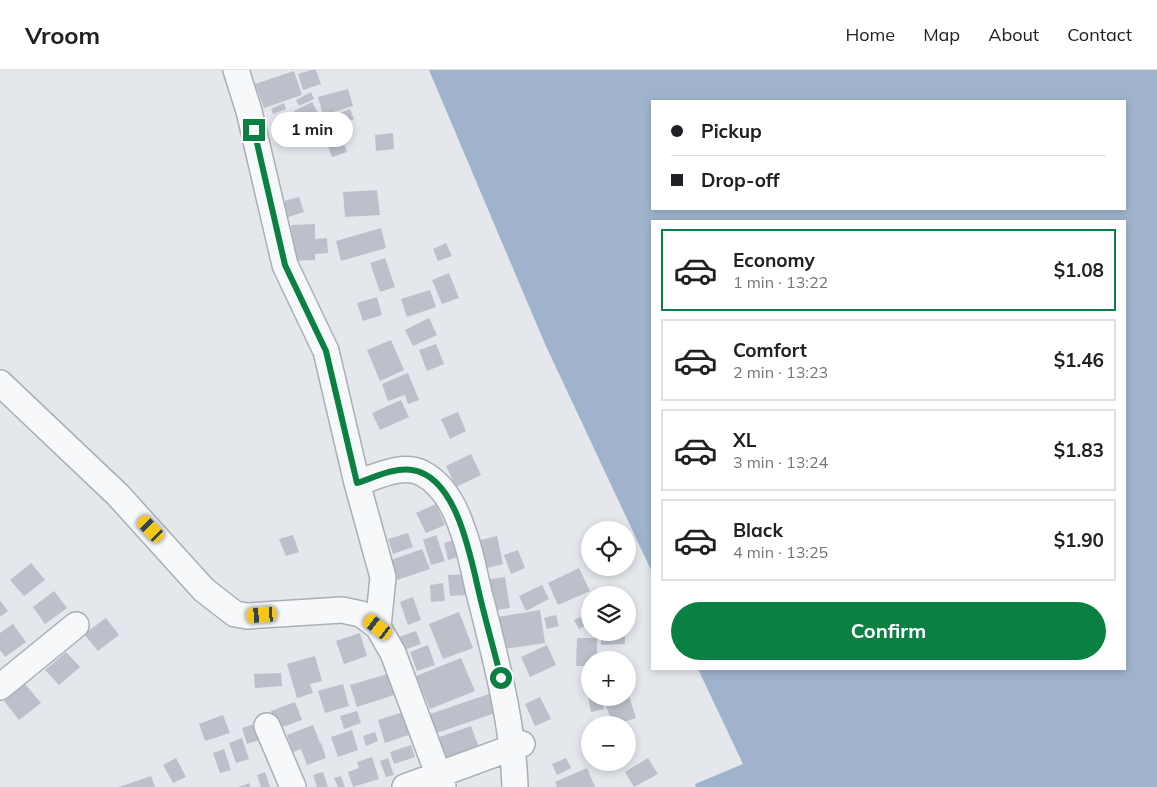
<!DOCTYPE html>
<meta charset="utf-8">
<style>
:root{--surface:#fff;--page:#f2f2f2;--text:#202124;--muted:#757577;--line:#e0e0e0;--accent:#0b8043}
body{margin:0;font-family:Mulish,sans-serif;background:var(--page);color:var(--text);height:100vh;display:flex;flex-direction:column;font-size:19px;white-space:nowrap}
*{box-sizing:border-box;margin:0}
p{font-size:16px;color:var(--muted)}
.icon{flex:none;width:28px;height:28px;fill:none;stroke:currentColor;stroke-width:2;stroke-linecap:round;stroke-linejoin:round}
.map{position:relative;flex:1;overflow:hidden}
.drawer{position:absolute;left:651px;top:150px;width:475px;height:450px;display:flex;flex-direction:column;background:var(--surface);border-radius:0px;box-shadow:0 2px 8px #0003}
.drawer>*{flex:none}
.top-card{position:absolute;left:651px;top:30px;width:475px;height:110px;border-radius:0px;box-shadow:0 2px 8px #0003;display:grid;align-content:center;height:110px;padding:0 20px;background:var(--surface)}
.controls{position:absolute;left:581px;top:451px;display:grid;gap:10px}
.controls a{display:grid;place-items:center;width:55px;height:55px;border-radius:50%;background:var(--surface);box-shadow:0 2px 8px #0003;font-size:25px}
.end{position:absolute;width:22px;height:22px;margin:-11px;border:6px solid #0b8043;background:#fff;box-shadow:0 0 0 2px #fff}
.from{border-radius:50%}
.bubble{position:absolute;height:35px;border-radius:18px;background:var(--surface);box-shadow:0 2px 8px #0003;font-size:16px;font-weight:700;line-height:35px;text-align:center}
.car{position:absolute;width:15px;height:30px;margin:-15px -8px;border-radius:6px;box-shadow:0 0 4px 1px #0007;background:linear-gradient(#f5c518 24%,#345 0 40%,#f5c518 0 76%,#345 0 86%,#f5c518 0)}
.top-card b{display:flex;align-items:center;gap:18px;height:48px;font-size:19px}
.top-card b+b{border-top:1px solid var(--line)}
.top-card i{width:12px;height:12px;background:var(--text)}
ul{padding:9px 0 0;list-style:none}
li{display:flex;align-items:center;gap:15px;height:82px;margin:0 10px 8px;padding:0 10px;border:2px solid var(--line);border-radius:0px}
li div{flex:1}
li b{display:block;font-size:19px}
li em{font-style:normal;font-weight:700}
li.on{border-color:var(--accent)}
li>.icon{width:45px;height:45px;stroke-width:1.5}
.cta{display:flex;gap:10px;margin-top:auto;padding:10px 20px}
.cta a{flex:1;height:58px;border-radius:30px;background:var(--accent);color:#fff;font-size:20px;font-weight:700;line-height:58px;text-align:center}
header{display:flex;align-items:center;gap:30px;box-sizing:border-box;height:70px;padding:0 25px;background:var(--surface);border-bottom:1px solid var(--line)}
header strong{font-size:24px}
nav{display:flex;gap:28px;margin-inline-start:auto;font-size:18px}
.map>svg:first-child{display:block}
.water{fill:#9fb4cc;fill-rule:evenodd}
.building{fill:#bbc0ca}
.lines{fill:none;stroke-linecap:round;stroke-linejoin:round}
.street-casing{stroke:#a9aeb7;stroke-width:28}
.street{stroke:#f7f8fa;stroke-width:25}
.route{stroke:#0b8043;stroke-width:6}
</style>
<header>
<strong>Vroom</strong>
<nav><a>Home</a><a>Map</a><a>About</a><a>Contact</a></nav>
</header>
<div class="map">
<svg width="1157" height="717" viewBox="0 0 1157 717">
<rect width="100%" height="100%" fill="#e4e7ec"/>
<!-- water -->
<path class="water" d="M429,0H1157V717H696L695,714L743,694L698,599H1125V151H652V502L545,274ZM652,31H1125V139H652Z"/>
<!-- building -->
<path class="building" d="M311,0H316L321,14L303,20L298,4Z
M294,1L302,25L264,38L255,14Z
M348,19L353,36L323,45L318,27Z
M311,22L314,29L299,36L296,30Z
M312,32L320,47L302,55L294,41Z
M284,33L286,39L273,44L271,39Z
M350,39L354,49L331,58L327,48Z
M339,60L347,82L332,87L324,65Z
M393,63L394,79L376,81L375,65Z
M377,120L380,145L345,147L343,122Z
M299,127L304,142L288,147L284,131Z
M315,154V169L327,168L328,183L315,184V190L293,191L291,155Z
M381,158L386,178L341,191L336,171Z
M446,173L452,186L438,191L433,179Z
M385,188L395,217L380,222L370,193Z
M449,203L459,228L442,234L432,210Z
M430,220L436,237L407,247L401,229Z
M377,227L382,245L363,251L357,233Z
M429,248L437,265L413,276L405,260Z
M391,270L404,300L380,311L367,280Z
M436,274L444,294L427,301L419,280Z
M408,303L419,330L408,334L405,325L388,331L382,314Z
M401,330L409,347L380,360L372,343Z
M458,342L466,361L450,369L441,349Z
M471,384L481,405L456,417L446,396Z
M436,434L445,455L426,463L416,443Z
M408,463L413,477L393,484L388,469Z
M293,465L299,482L286,486L279,469Z
M436,465L445,491L431,495L423,470Z
M497,466L503,494L479,500L473,472Z
M458,469L462,486L448,490L444,473Z
M422,479L430,499L397,510L391,490Z
M518,480L525,498L511,504L504,485Z
M31,493L45,510L24,526L10,510Z
M579,498L590,521L558,535L548,513Z
M466,504L467,525L450,526L448,505Z
M505,507L510,538L489,541L484,510Z
M443,513L445,531L431,532L430,515Z
M542,515L549,529L526,541L519,526Z
M54,521L67,538L45,554L33,537Z
M413,527L421,550L408,555L400,532Z
M0,530L8,541L0,547Z
M540,540L545,573L497,580L492,548Z
M459,542L473,578L443,589L429,554Z
M587,544L590,553L579,559L574,550Z
M556,545L559,556L547,559L544,548Z
M106,548L119,565L98,581L84,564Z
M13,554L26,572L5,587L0,580V563Z
M416,561L421,574L401,581L396,568Z
M601,562H625V574L601,575Z
M360,563L367,586L344,594L336,571Z
M577,568H597V590H590V596H576Z
M428,575L435,595L417,601L410,582Z
M547,575L556,595L530,607L521,587Z
M66,582L80,597L59,615L45,600Z
M315,586L322,611L310,614L313,623L297,628L287,594Z
M461,588L475,621L430,639L416,606Z
M281,603L282,616L255,618L254,604Z
M391,603L397,624L357,637L350,615Z
M25,614L41,633L19,650L4,631Z
M343,614L349,636L325,643L318,621Z
M587,620H590V628H602L604,639L591,642Z
M492,623L498,642L428,666L421,647Z
M628,623L636,648L613,655L605,633L628,628Z
M540,627L551,649L535,656L525,634Z
M295,632L302,650L277,659L271,641Z
M357,641L361,653L344,659L340,646Z
M407,641L414,663L385,673L378,650Z
M223,645L230,663L205,671L199,654Z
M254,654L259,670L247,674L242,658Z
M313,655L320,673L312,676L321,673L326,688L307,695L301,679L293,682L287,665Z
M471,656L481,683L438,698L428,671Z
M352,660L358,680L338,687L331,667Z
M375,662L378,671L366,676L363,666Z
M242,668L249,689L236,693L229,673Z
M411,675L415,687L394,694L390,682Z
M224,679L231,700L220,703L213,683Z
M372,687L379,709L353,717L348,702L359,698L357,692Z
M176,688L186,707L173,713L163,695Z
M388,688L394,705L386,707L380,691Z
M566,688L571,698L557,705L552,694Z
M648,688L658,704L634,717L625,702Z
M587,698L595,717H557L555,712Z
M265,702L270,717H261L257,705Z
M323,702L328,717H317L313,705Z
M151,706L155,717H119Z
M341,706L345,717H338L334,708Z
M249,713L250,717H239Z"/>
<g class="lines">
<!-- street casing -->
<g class="street-casing">
<path id="street" d="M236,0L249,41L285,195L326,281L357,413C376,407 402,393 422,403C443,414 456,439 463,461C472,484 475,510 482,534C497,595 513,654 515,717
M0,313L118,425L204,520L235,544L247,546L342,540L361,544L378,557L393,583L443,717
M357,413L383,507L378,557
M0,617L76,555
M267,656L293,717
M405,717L522,674"/>
</g>
<!-- street -->
<use href="#street" class="street"/>
</g>
<g class="lines">
<!-- route -->
<path class="route" d="M254,60L285,195L326,281L357,413C373,408 394,397 412,400C460,407 472,497 482,535C488,559 495,584 501,608"/>
</g>
</svg>
<div class="controls">
<a><svg class="icon" aria-label="locate" viewBox="0 0 24 24"><circle cx="12" cy="12" r="6"/><path d="M12 2v4M12 18v4M2 12h4M18 12h4"/></svg></a>
<a><svg class="icon" aria-label="layers" viewBox="0 0 24 24"><path d="M12 4l9 5-9 5-9-5zM3 14l9 5 9-5"/></svg></a>
<a>+</a>
<a>−</a>
</div>
<i class="end from" style="left:501px;top:608px"></i>
<i class="end" style="left:254px;top:60px"></i>
<div class="bubble" style="left:271px;top:42px;width:82px">1 min</div>
<i class="car" style="left:151px;top:459px;rotate:316deg"></i>
<i class="car" style="left:262px;top:545px;rotate:266deg"></i>
<i class="car" style="left:378px;top:557px;rotate:308deg"></i>
<div class="top-card">
<b><i class="from"></i>Pickup</b>
<b><i></i>Drop-off</b>
</div>
<section class="drawer">
<ul>
<li class="on"><svg class="icon" aria-label="car" viewBox="0 0 24 24"><path d="M5 17H2v-5l4-1 3-4h7l3 4 3 1v5h-3M9 17h6M6 11h13"/><circle cx="7" cy="17" r="2"/><circle cx="17" cy="17" r="2"/></svg><div><b>Economy</b><p>1 min · 13:22</p></div><em>$1.08</em></li>
<li><svg class="icon" aria-label="car" viewBox="0 0 24 24"><path d="M5 17H2v-5l4-1 3-4h7l3 4 3 1v5h-3M9 17h6M6 11h13"/><circle cx="7" cy="17" r="2"/><circle cx="17" cy="17" r="2"/></svg><div><b>Comfort</b><p>2 min · 13:23</p></div><em>$1.46</em></li>
<li><svg class="icon" aria-label="car" viewBox="0 0 24 24"><path d="M5 17H2v-5l4-1 3-4h7l3 4 3 1v5h-3M9 17h6M6 11h13"/><circle cx="7" cy="17" r="2"/><circle cx="17" cy="17" r="2"/></svg><div><b>XL</b><p>3 min · 13:24</p></div><em>$1.83</em></li>
<li><svg class="icon" aria-label="car" viewBox="0 0 24 24"><path d="M5 17H2v-5l4-1 3-4h7l3 4 3 1v5h-3M9 17h6M6 11h13"/><circle cx="7" cy="17" r="2"/><circle cx="17" cy="17" r="2"/></svg><div><b>Black</b><p>4 min · 13:25</p></div><em>$1.90</em></li>
</ul>
<div class="cta"><a>Confirm</a></div>
</section>
</div>
